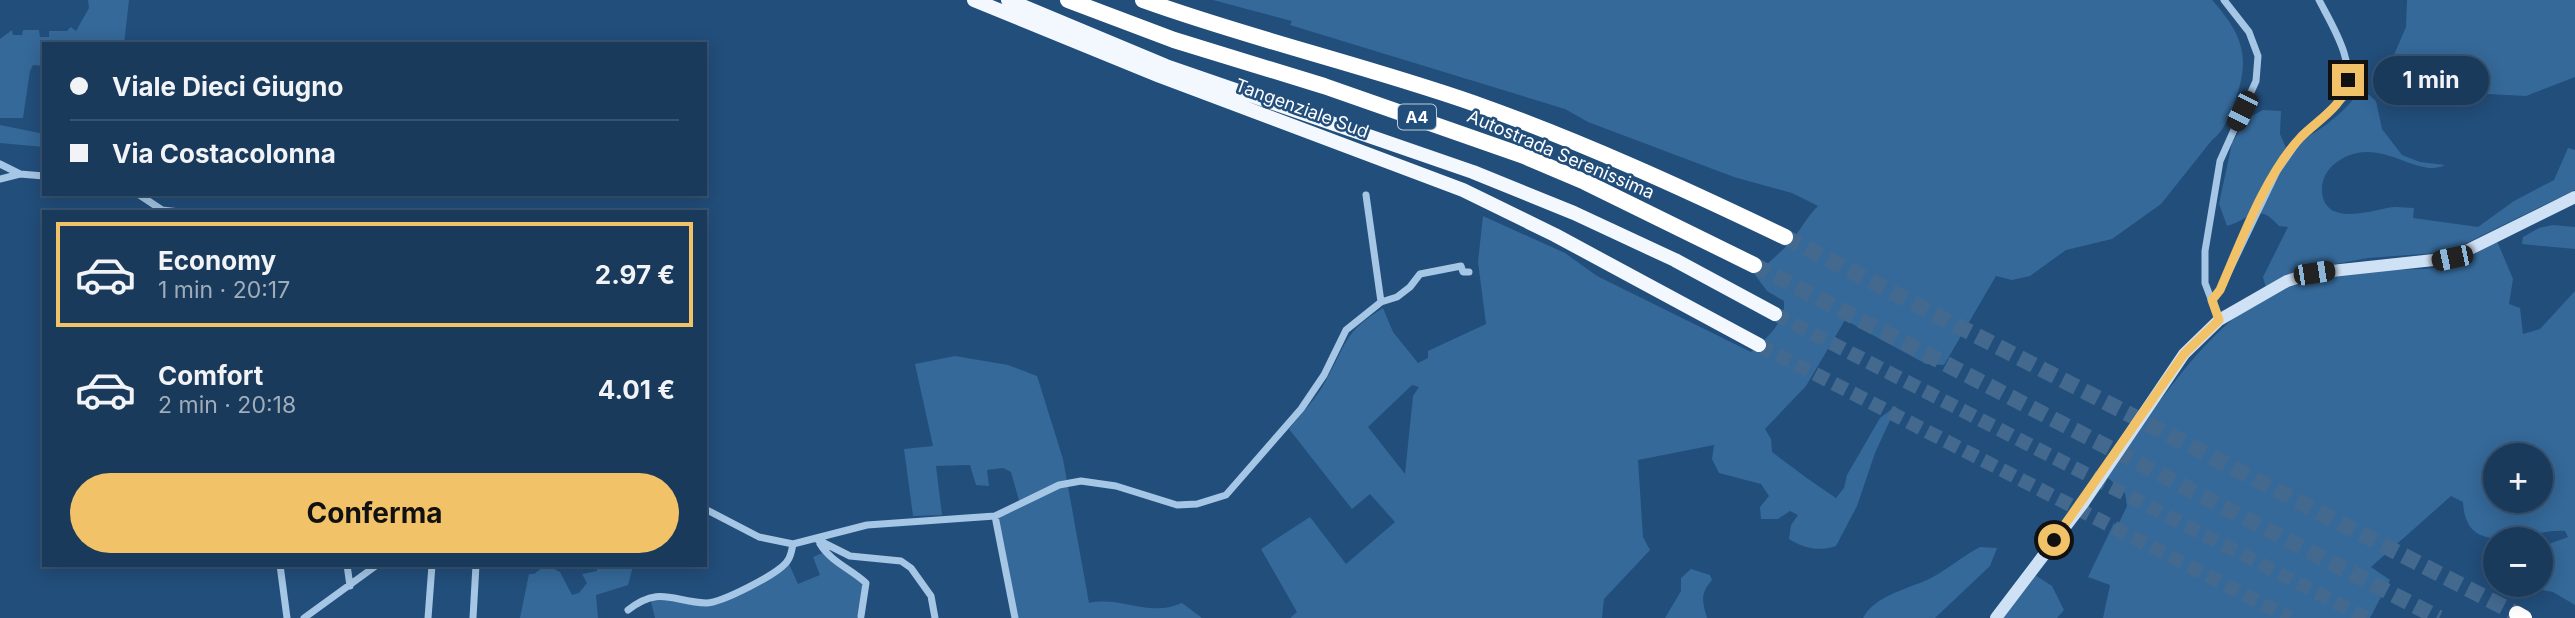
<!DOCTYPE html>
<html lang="it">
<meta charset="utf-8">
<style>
:root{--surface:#1a3a5c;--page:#274565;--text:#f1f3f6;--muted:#9fadbb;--line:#385472;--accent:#f1c268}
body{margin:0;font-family:Inter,sans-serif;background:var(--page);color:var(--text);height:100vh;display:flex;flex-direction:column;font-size:26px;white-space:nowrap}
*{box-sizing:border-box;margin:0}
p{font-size:23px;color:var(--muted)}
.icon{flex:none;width:38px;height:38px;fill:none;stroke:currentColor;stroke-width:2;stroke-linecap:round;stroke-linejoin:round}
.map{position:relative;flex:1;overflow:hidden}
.drawer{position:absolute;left:42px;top:210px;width:665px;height:357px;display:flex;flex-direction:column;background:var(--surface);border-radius:0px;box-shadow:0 4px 18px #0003,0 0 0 2px var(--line)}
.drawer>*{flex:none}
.banner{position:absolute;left:42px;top:42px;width:665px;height:154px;border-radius:0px;box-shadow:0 4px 18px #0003,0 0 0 2px var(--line);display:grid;align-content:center;height:154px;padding:0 28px;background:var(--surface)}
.buttons{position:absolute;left:2483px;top:443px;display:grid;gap:14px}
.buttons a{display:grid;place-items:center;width:70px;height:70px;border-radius:50%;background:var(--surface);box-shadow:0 4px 18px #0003,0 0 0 2px var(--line);font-size:35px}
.end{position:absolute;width:32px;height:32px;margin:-16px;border:9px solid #f1c268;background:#111;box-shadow:0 0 0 4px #111}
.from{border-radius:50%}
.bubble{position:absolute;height:49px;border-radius:24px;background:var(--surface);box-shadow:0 4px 18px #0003,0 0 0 2px var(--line);font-size:23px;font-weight:700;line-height:49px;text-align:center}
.car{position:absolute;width:21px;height:42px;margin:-21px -10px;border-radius:9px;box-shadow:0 0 5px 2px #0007;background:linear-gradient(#222 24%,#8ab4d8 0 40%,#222 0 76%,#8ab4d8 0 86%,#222 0)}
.banner b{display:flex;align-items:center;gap:24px;height:66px;font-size:26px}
.banner b+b{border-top:2px solid var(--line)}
.banner i{width:18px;height:18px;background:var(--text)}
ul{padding:12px 0 0;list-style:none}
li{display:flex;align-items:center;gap:21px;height:105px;margin:0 14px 10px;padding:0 14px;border:4px solid transparent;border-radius:0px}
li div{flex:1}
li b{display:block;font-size:26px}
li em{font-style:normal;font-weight:700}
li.on{border-color:var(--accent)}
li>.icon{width:63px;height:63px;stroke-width:1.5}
.cta{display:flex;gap:14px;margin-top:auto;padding:14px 28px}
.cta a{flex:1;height:80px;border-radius:42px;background:var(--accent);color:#111;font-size:28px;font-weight:700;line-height:80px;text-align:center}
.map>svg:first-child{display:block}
.green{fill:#356999;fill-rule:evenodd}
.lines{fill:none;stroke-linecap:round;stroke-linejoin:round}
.trunk-tunnel{stroke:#43698f;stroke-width:14;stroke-dasharray:14 7;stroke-linecap:butt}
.motorway-tunnel{stroke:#43698f;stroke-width:16;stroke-dasharray:16 8;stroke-linecap:butt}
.minor{stroke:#a5c6e5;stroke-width:7}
.secondary{stroke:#cfe1f5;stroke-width:12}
.trunk{stroke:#f2f8fe;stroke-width:14}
.motorway{stroke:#fff;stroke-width:16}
.route{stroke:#f1c268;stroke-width:9}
.labels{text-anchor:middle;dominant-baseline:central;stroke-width:5;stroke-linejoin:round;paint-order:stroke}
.shield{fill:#224e7b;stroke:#bdcad7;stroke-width:2}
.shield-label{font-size:16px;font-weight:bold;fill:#fff}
.street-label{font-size:18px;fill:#fff;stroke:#224e7b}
</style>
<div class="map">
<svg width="2575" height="618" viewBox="0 0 2575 618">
<rect width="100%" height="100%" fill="#224e7b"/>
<!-- green -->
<path class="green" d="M88,0H129L124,44H44V66L33,65L30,71L23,118H0V39L12,30L13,35H22L23,30H39L40,37H49V31H67L71,27L76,31L89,8Z
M1213,0H2212C2244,36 2251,59 2234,103C2228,118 2225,130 2212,140L2161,204L2112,239L2066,250L2030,276L2012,280L1996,276L1944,365L1926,364L1845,320L1806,386L1765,429L1771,439L1772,452C1794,469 1813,483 1836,498L1844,488L1847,475L1880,418L1897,405L1875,453L1857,506L1836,546C1819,552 1803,548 1789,539L1791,525L1798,515L1790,511L1778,519H1761L1760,507L1769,496L1761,484L1719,473L1712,459L1714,445L1638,460L1643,537L1650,550L1604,599L1602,618H1290L1297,612L1261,549L1310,517L1346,564L1395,522L1370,494L1352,509L1289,429C1301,414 1317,398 1326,380C1348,342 1343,333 1383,308L1393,332L1418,363L1428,358V351L1486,324L1478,262L1483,216L1565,253L1597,276L1751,352C1766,339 1786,322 1784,301L1767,291L1755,275C1769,261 1787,249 1798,232C1805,222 1809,215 1818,206L1792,193L1734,177L1588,122L1565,109L1290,25L1292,21ZM1412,385L1419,387L1413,396L1405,474L1368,427Z
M2407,0H2575V77L2526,96L2469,93L2420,85L2390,64L2406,27Z
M2358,93L2369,95L2376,101L2382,129L2402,155L2420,162L2445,165C2416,180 2379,132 2337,162C2328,168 2322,178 2322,189C2322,226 2367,212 2387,208C2396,206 2405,208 2414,208L2413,218L2478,227L2514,201L2554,180L2568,148L2575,150V190L2448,252L2368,258L2314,268L2266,288L2263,277L2288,227L2279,226C2256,200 2250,220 2227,226L2219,204L2232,143L2248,118L2263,110L2281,111L2280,134L2286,148C2313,136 2342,116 2358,93Z
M0,125L44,134V147L0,143Z
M2553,225L2575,227V249L2522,244L2523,237L2539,228Z
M2497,241L2513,279L2509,304L2520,308L2523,334L2540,329L2575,291V605L2553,592L2517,585L2541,584V547L2568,537L2565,531C2530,528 2466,563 2463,502L2451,496L2371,567L2390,580L2370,618H2103L2110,585L2088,577L2114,523L2118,525L2127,506L2125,493L2107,477C2153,412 2216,306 2297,282C2319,275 2347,271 2370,270C2396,268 2424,272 2450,265C2466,261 2482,249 2497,241ZM2496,455H2541V500H2496Z
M955,356L1008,365L1037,376L1063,459L1089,603C1124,596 1147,618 1182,603L1202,618H1015L995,516L1020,504L1011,472L1003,468L987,470L989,486L976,485L970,465L936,466L942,515L913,516L904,449L933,446L915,364Z
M1980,547L1997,548L1990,566L1935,618H1863C1876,594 1910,589 1933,577C1949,568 1963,556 1980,547Z
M825,552L866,583L861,618H655L650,598L707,603L719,600L788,562L798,584L820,575L813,557Z
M546,565L560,572L572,595L579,593L587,583L582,574L597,571V566H633L628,585L596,595L598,618H520L529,574H534Z
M1691,569L1710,575L1712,580C1700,594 1702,601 1707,618H1665L1681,591V578Z
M2032,573L2052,586L2064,610L2057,618H2001Z"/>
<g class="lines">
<!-- trunk-tunnel -->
<path class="trunk-tunnel" d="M1775,314L2366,618
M1759,345L2290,618"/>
<!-- motorway-tunnel -->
<path class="motorway-tunnel" d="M1785,237L2517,614
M1754,265L2439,618"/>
<!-- minor -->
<path class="minor" d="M0,164L20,174L0,179
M20,174L44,176
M138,194L162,210L180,212
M1366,195L1381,302
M2212,300L2220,290L2277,171L2300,138L2343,98C2358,65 2334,29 2319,0
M2219,320L2205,283V251L2220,161L2256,81L2258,56L2249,32L2224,0
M705,509L759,537L793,544L867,525L995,516L1059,485L1081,481L1116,486L1177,505L1197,504L1226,495L1301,409L1324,375L1346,330L1381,302L1397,297L1410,287L1420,274L1461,266L1463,272H1469
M995,516L1015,618
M818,540L850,556L901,561L911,568L931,596L935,618
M820,544C831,562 851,569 866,583L861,616
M280,565L287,618
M347,565L350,586
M628,610C660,585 673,602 706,603C721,603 781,573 788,560C791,556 792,549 793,544
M304,618L377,565
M428,618L432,565
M473,618L476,565"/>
<!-- secondary -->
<path class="secondary" d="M1996,618L2084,502L2184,354L2219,320L2287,281L2313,273L2452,258L2575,197"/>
<!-- trunk -->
<path class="trunk" d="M974,0L1160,76L1463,190L1555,235L1759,345
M1008,0L1166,66L1473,172L1574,213L1675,260L1775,314"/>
<!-- motorway -->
<path class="motorway" d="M1068,0L1174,40L1324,86L1524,156L1585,182L1754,265
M1143,0C1251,39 1364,65 1473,103C1580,141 1683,188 1785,237
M2517,614L2524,618"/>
</g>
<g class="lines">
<!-- route -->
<path class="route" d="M2054,540L2184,354L2219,320L2212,300L2220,290C2241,242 2265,175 2301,137C2319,119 2344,106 2348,80"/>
</g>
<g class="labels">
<!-- shield labels -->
<rect class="shield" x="1398" y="104.5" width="38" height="25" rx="5"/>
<g class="shield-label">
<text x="1417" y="117">A4</text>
</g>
<!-- street labels -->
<g class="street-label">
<text transform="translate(1302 108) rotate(20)">Tangenziale Sud</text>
<text transform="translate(1561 154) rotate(23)">Autostrada Serenissima</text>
</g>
</g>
</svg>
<div class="buttons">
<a>+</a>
<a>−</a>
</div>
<i class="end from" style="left:2054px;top:540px"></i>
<i class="end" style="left:2348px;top:80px"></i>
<div class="bubble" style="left:2373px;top:56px;width:116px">1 min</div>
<i class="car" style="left:2242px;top:111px;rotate:207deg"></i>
<i class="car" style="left:2452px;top:258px;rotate:258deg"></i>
<i class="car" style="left:2314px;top:273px;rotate:81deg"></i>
<div class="banner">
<b><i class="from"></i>Viale Dieci Giugno</b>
<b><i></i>Via Costacolonna</b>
</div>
<section class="drawer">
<ul>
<li class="on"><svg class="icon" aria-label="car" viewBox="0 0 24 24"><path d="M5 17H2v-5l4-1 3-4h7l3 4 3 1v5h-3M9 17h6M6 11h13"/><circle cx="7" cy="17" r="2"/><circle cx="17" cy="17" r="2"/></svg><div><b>Economy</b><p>1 min · 20:17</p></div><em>2.97 €</em></li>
<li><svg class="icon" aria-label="car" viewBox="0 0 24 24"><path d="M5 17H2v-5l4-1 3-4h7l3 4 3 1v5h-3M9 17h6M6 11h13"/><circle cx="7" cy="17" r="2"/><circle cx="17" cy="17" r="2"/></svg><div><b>Comfort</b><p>2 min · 20:18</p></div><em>4.01 €</em></li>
</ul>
<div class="cta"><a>Conferma</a></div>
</section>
</div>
